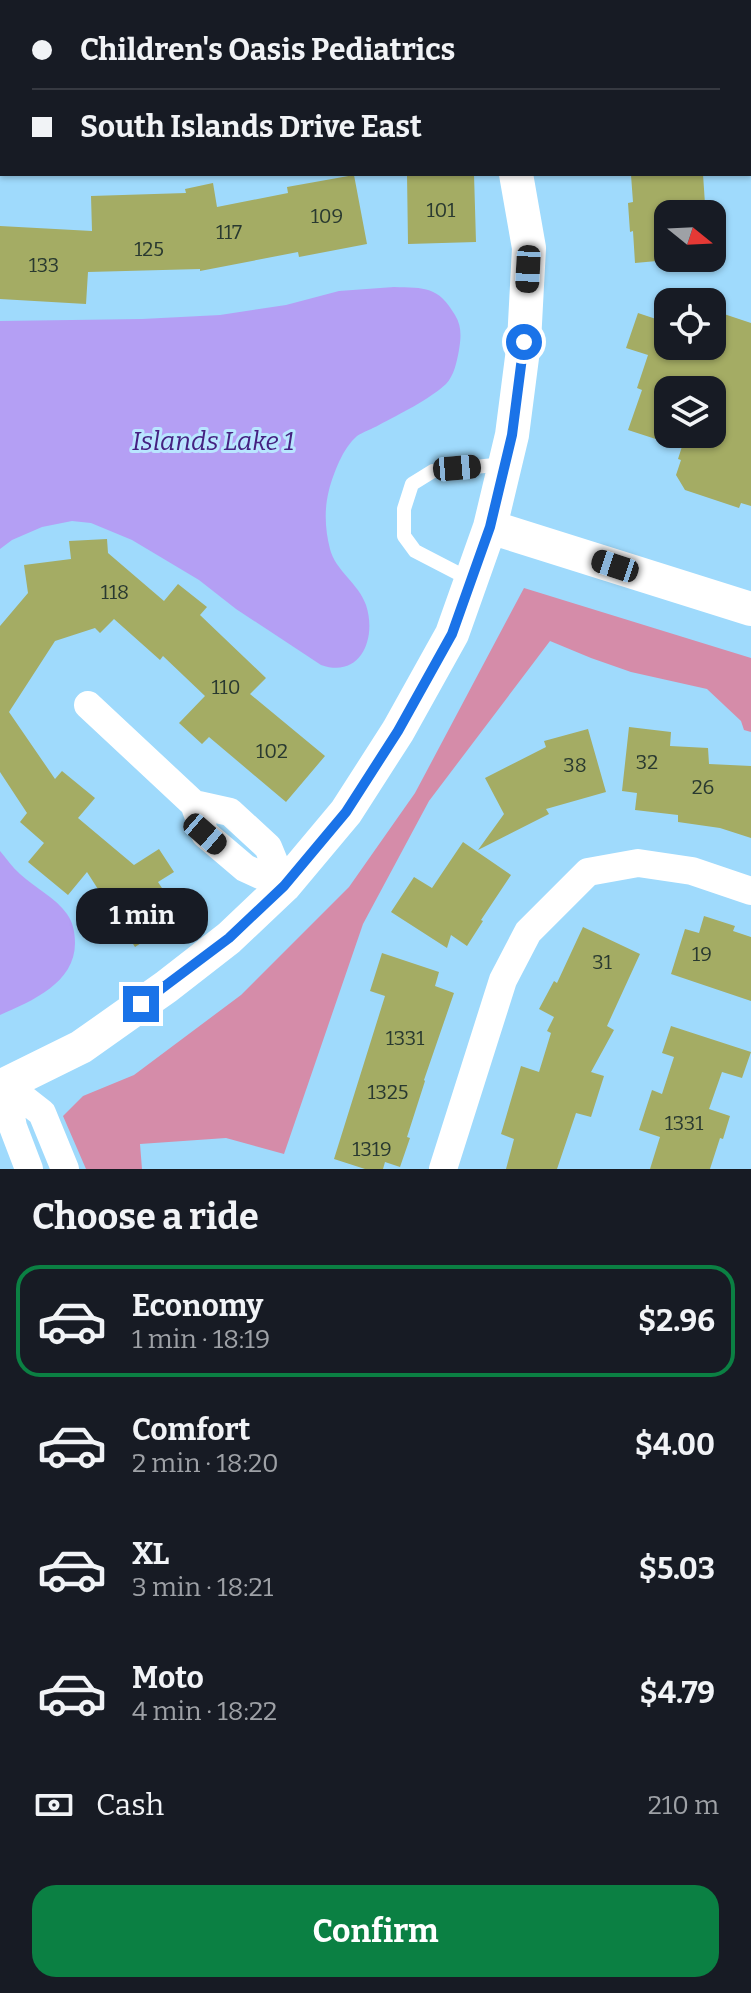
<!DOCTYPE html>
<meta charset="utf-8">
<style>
:root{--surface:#171b24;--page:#20242c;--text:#f1f3f6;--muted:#9ea1a6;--line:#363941;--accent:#0b8043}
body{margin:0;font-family:Bitter,serif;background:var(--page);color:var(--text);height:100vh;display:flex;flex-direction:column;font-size:30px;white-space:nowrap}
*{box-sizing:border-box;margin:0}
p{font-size:26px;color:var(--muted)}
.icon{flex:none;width:44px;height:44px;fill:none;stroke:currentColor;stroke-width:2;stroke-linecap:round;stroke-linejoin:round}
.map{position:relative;height:1169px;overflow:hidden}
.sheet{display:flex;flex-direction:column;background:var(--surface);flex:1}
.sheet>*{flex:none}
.guide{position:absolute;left:0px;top:0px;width:752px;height:176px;box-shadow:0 2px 6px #0004;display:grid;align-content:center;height:176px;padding:0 32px;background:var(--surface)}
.needle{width:52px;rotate:108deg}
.buttons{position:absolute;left:654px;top:200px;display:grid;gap:16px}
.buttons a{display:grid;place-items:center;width:72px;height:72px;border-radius:16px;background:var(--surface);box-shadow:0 2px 6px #0004;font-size:40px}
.end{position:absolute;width:36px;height:36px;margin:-18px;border:10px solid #1a73e8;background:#fff;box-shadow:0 0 0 4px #fff}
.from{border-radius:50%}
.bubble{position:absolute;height:56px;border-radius:24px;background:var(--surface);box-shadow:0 2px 6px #0004;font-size:26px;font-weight:700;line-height:56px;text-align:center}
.car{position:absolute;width:24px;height:48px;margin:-24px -12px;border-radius:10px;box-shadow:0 0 6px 2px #0007;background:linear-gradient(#222 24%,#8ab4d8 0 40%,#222 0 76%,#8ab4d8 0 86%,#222 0)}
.guide b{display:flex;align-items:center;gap:28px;height:76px;font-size:30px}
.guide b+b{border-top:2px solid var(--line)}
.guide i{width:20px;height:20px;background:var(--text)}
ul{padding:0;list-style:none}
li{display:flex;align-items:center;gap:24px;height:112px;margin:0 16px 12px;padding:0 16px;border:4px solid transparent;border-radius:24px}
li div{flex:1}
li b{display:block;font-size:30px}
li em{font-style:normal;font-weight:700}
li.on{border-color:var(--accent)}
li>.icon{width:72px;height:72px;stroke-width:1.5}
h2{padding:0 32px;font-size:36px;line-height:96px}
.pay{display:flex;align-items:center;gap:20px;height:88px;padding:0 32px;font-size:30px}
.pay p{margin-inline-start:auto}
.action{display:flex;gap:16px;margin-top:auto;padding:16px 32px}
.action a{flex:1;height:92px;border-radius:24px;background:var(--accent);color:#fff;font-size:32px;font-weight:700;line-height:92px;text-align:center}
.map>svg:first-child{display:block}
.green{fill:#d58ca9}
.water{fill:#b49ff4}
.building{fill:#a4ac64}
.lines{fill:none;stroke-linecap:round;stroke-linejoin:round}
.service{stroke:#fff;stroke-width:14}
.minor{stroke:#fff;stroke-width:28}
.tertiary{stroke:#fff;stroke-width:34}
.route{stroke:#1a73e8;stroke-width:10}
.labels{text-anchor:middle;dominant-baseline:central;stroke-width:6;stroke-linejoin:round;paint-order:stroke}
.number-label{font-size:20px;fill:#293930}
.water-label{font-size:26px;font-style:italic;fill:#452181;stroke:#b9e5ff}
</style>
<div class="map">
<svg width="751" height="1169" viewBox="0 0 751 1169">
<rect width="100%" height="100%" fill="#9fdafc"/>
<!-- green -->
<path class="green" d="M524,588L751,658V732L744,730L741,721L707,689L631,672L591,658L550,641L429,801L363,924L284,1154L226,1138L140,1144L142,1169H86L63,1116L83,1096L134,1075L241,995L349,887L415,793Z"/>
<!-- water -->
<path class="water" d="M394,287C425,288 438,286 455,315C462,326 461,338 459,350C457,361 454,376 446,384C430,399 398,415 379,425C372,429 363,432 357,436C343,448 334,472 329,490C324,509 325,530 330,549C335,570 359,584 366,605C377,638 361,679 321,665L236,609L199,580L132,540L91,523L72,521L42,527L12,540L0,549V321L142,319L220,315L286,305L339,291Z
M0,851C6,858 12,867 20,874C34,887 56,898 67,914C73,922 75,933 75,943C75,983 32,1001 0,1015Z"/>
<!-- building -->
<path class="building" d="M407,174H474L476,242L408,244Z
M645,174H703L705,204H702V214H668V260L635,263L633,231L630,232L628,203L633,202L631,175Z
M354,175L367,244L299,257L298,252L200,271V269L88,272L86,304L0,299V226L92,231L91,196L186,193L185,189L213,183L217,207L288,193L287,187Z
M664,305H668V346H712V339L721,313L751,323V506L741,503L739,508L685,490L676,475L681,460L678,459L686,434H712V390H668V443L628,430L642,390L637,388L648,355L626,348L638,313L659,320Z
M107,539L108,553L164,601L178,584L207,607L200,615L266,678L250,694L325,756L286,802L209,737L202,744L179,723L205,696L163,656L160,660L114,619L100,633L95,628L55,641L9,712L55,779L62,771L95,798L78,818L134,865L159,849L174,872L158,882L181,917L135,947L87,872L68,895L28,862L44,843L20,822L27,813L0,772V626L28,593L24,565L71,559L69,541Z
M629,727L671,732L670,746L708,748L709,764L751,766V838L720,828L678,822V815L635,810L637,793L622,791Z
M588,729L606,792L546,809L549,814L478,850L504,814L485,778L546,747L544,741Z
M463,842L511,875L481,920L483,921L467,946L451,935L447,948L391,912L414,877L432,888Z
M704,916L735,926L733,931L751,937V1001L671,974L685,929L699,933Z
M583,927L640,954L607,1026L614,1030L591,1072L604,1076L591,1117L576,1113L557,1169H506L514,1139L501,1134L521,1066L539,1072L551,1033L547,1031L554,1017L539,1009L554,981L557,983Z
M382,953L439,972L435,986L454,993L424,1080L425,1081L407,1137L410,1138L400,1167L385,1162L383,1169H365L334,1159L385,996L370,991Z
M671,1026L751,1052L742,1078L722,1072L709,1109L730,1116L723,1139L720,1138L710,1169H650L660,1137L639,1130L652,1090L662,1094L674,1057L662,1053Z"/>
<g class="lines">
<!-- service -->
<path class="service" d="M471,580L415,551L404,536V509L412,484L433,471L505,464"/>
<!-- minor -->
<path class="minor" d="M88,705L194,804L205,834L245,868L284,886
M194,804L230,812L268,847L284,886
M588,872L638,863L692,871L751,891
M5,1084L42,1113L65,1169
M5,1084L13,1127L29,1169
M443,1169L503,980L528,932L588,872"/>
<!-- tertiary -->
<path class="tertiary" d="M473,0L474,2
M490,527L751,609
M0,1087L81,1047L166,987L229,938L284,886L346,812L398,731L452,634L490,527L512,435L524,342L529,248L516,174"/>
</g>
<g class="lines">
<!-- route -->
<path class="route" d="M141,1004L229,938L284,886L346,812L398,731L452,634L490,527L512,435L524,342"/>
</g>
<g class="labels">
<!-- number labels -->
<g class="number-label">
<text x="441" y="210">101</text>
<text x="327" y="216">109</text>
<text x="229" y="232">117</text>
<text x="149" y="249">125</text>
<text x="44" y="265">133</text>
<text x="115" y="592">118</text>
<text x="226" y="687">110</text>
<text x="272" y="751">102</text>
<text x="647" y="762">32</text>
<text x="575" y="765">38</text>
<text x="703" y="787">26</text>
<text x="702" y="954">19</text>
<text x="602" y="962">31</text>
<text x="405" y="1038">1331</text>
<text x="388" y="1092">1325</text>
<text x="684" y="1123">1331</text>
<text x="372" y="1149">1319</text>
</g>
<!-- water labels -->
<g class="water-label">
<text x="213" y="441">Islands Lake 1</text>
</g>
</g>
</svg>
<div class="buttons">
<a><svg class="needle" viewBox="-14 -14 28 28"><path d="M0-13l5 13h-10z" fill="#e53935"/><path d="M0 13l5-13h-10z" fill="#9ea1a6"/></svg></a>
<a><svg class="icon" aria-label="locate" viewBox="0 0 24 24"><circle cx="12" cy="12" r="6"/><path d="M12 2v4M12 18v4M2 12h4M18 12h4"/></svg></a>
<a><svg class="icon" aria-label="layers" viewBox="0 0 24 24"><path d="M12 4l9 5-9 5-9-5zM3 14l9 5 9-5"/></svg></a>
</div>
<i class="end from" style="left:524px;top:342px"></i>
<i class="end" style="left:141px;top:1004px"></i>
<div class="bubble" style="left:76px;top:888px;width:132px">1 min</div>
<i class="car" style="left:528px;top:269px;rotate:183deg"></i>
<i class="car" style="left:457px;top:468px;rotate:85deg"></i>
<i class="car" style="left:615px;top:566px;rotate:288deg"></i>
<i class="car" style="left:205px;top:834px;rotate:131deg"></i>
<div class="guide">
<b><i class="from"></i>Children's Oasis Pediatrics</b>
<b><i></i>South Islands Drive East</b>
</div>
</div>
<section class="sheet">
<h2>Choose a ride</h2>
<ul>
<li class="on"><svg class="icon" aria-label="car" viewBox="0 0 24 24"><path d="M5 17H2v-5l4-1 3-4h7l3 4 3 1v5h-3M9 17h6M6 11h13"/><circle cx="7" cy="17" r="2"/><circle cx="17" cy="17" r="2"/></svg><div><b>Economy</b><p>1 min · 18:19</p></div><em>$2.96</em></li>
<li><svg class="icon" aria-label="car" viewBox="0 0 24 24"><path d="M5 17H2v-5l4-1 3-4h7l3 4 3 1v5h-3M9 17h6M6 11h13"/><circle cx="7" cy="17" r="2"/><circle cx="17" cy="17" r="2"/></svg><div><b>Comfort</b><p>2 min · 18:20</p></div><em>$4.00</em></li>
<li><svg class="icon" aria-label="car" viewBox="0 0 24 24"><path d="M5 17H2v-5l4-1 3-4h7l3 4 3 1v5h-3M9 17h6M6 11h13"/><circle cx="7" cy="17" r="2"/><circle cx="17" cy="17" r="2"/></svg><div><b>XL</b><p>3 min · 18:21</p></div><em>$5.03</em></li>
<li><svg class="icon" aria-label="car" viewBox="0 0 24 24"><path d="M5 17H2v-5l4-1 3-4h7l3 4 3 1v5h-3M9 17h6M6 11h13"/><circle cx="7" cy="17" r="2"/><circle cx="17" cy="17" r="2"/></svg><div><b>Moto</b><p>4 min · 18:22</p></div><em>$4.79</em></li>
</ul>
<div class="pay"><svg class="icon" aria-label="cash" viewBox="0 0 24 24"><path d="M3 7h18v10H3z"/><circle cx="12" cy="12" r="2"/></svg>Cash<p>210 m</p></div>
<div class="action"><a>Confirm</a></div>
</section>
